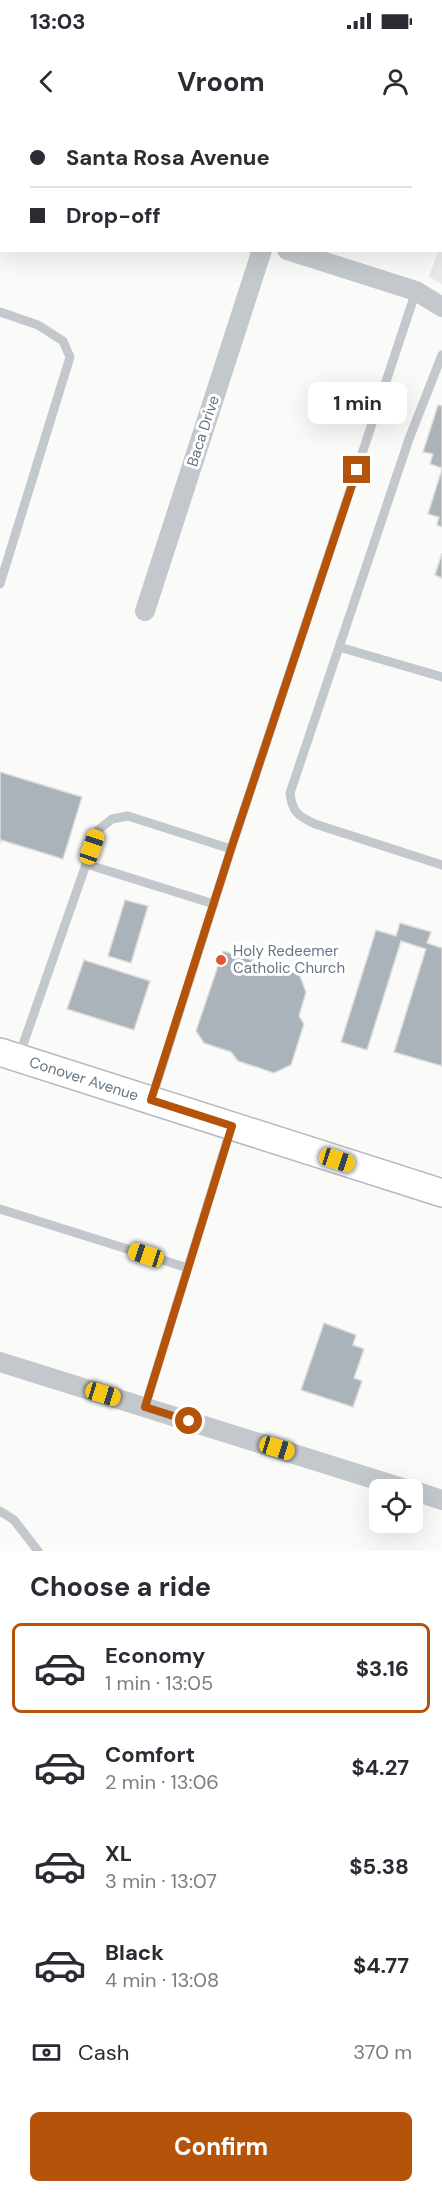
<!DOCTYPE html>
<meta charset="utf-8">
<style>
:root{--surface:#fff;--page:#f7f7f7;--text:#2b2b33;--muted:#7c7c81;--line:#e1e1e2;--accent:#b45309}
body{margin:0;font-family:"DM Sans",sans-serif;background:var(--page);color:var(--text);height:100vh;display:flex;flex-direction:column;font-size:22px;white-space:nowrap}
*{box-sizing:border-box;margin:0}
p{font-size:20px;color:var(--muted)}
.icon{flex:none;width:33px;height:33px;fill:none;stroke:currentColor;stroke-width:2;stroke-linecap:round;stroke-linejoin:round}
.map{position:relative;height:1431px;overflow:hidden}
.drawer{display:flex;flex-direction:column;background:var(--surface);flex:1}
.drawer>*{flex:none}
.banner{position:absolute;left:0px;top:0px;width:442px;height:132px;box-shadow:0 6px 24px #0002;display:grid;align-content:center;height:132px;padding:0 30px;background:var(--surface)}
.buttons{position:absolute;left:369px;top:1359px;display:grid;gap:12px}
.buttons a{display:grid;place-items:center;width:54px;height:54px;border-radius:9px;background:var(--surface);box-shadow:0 6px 24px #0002;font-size:30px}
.end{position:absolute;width:27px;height:27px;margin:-14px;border:8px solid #b45309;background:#fff;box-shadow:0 0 0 3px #fff}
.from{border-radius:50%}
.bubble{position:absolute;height:42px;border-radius:9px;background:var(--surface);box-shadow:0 6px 24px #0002;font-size:20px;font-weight:700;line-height:42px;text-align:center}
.car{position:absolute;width:18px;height:36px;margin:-18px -9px;border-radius:8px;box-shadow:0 0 4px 2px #0007;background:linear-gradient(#f5c518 24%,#345 0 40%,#f5c518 0 76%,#345 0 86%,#f5c518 0)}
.banner b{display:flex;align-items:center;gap:21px;height:57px;font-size:22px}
.banner b+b{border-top:2px solid var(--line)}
.banner i{width:15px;height:15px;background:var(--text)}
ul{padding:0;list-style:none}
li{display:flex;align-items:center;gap:18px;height:90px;margin:0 12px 9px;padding:0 18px;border:3px solid transparent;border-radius:9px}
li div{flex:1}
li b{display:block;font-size:22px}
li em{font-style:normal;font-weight:700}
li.active{border-color:var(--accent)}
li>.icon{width:54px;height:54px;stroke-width:1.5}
h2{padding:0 30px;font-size:27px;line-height:72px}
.pay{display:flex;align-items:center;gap:15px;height:66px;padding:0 30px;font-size:22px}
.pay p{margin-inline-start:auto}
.action{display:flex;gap:12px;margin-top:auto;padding:12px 30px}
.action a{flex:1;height:69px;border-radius:9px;background:var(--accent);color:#fff;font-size:24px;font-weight:700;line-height:69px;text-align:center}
.status{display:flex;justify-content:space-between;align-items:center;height:42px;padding:0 30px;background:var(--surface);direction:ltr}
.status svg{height:16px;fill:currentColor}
header{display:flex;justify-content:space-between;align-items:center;height:78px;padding:0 30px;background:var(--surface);font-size:27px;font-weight:700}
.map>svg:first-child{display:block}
.built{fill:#e8e9e9}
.building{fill:#aab3b9;stroke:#dcdcda;stroke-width:1.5}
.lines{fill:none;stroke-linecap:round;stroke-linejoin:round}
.secondary-casing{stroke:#b3babf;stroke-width:30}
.lane{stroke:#c3c8cc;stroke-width:9}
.street{stroke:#c3c8cc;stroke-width:20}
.secondary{stroke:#fff;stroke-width:27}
.route{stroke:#b45309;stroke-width:8}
.poi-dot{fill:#e4572e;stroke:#fff;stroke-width:2}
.labels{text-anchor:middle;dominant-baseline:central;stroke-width:6;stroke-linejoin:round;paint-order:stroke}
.street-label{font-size:15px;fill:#657683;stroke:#fff}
.poi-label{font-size:15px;fill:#657683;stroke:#fff;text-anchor:start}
</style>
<div class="status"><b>13:03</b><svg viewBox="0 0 49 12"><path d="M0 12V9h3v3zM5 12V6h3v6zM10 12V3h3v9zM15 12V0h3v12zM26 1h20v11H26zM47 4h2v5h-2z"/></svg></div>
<header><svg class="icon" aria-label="back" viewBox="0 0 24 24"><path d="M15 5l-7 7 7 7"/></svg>Vroom<svg class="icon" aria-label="person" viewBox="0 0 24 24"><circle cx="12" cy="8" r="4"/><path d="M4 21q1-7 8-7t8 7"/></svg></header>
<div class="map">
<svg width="442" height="1431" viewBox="0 0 442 1431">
<rect width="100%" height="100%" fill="#fafaf8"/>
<!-- built -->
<path class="built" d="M442,119V164L429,157L438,131L441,130Z"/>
<!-- building -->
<path class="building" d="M438,285L442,286V348L430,344L433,334L423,332Z
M442,349V407L437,405L439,397L428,394Z
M442,433V458L435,455Z
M0,652L82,677L63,739L1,720L0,723Z
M125,780L148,786L131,843L108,836Z
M400,803L431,812L427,823L442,828V946L394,932L426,829L401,821L367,930L341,922L376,810L396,816Z
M223,831L299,854L306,872L299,896L304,904L291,945L274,953L238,941L231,932L204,923L196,911Z
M84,840L150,861L134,910L67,889Z
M324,1203L356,1215L353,1225L364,1229L354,1258L362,1261L353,1287L301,1270Z"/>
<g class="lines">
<!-- secondary casing -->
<g class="secondary-casing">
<g id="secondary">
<path id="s1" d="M0,932L442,1073"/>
</g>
</g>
<!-- lane -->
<path class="lane" d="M0,192L38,205L63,221L70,237L0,464
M442,235L409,319L290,673C292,692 298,696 315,704L442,745
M339,527L442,557
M86,744L214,784
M19,936L98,710L112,699L128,696L231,729
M152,978L231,729L416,171
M0,1089L188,1148
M145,1287L231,1008
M0,1391L14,1400L38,1431"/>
<!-- street -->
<path class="street" d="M302,2L303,0
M0,42H2
M287,130L416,171L442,187
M145,491L262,130
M0,1242L409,1370
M412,1370L442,1380"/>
<!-- secondary -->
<use href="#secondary" class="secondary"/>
</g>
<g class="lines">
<!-- route -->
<path class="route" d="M189,1301L145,1287L232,1006L151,980L231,729L357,350"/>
</g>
<!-- markers -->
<circle class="poi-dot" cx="221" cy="840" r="6"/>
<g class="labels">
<!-- street labels -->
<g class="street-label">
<text transform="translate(203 311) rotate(-72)">Baca Drive</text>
<text stroke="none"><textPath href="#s1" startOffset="88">Conover Avenue</textPath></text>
</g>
<!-- poi labels -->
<g class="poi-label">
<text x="233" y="831">Holy Redeemer<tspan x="233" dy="17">Catholic Church</tspan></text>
</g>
</g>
</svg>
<div class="buttons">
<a><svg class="icon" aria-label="locate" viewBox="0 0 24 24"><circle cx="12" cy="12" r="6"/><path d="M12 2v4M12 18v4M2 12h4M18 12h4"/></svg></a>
</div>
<i class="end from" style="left:189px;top:1301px"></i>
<i class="end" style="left:357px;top:350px"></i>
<div class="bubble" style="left:308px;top:262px;width:99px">1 min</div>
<i class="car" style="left:92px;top:727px;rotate:19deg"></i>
<i class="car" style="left:337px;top:1040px;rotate:108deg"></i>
<i class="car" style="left:146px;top:1135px;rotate:288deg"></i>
<i class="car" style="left:103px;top:1274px;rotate:107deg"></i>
<i class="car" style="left:277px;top:1328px;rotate:107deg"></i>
<div class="banner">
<b><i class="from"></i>Santa Rosa Avenue</b>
<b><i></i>Drop-off</b>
</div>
</div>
<section class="drawer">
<h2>Choose a ride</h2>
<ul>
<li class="active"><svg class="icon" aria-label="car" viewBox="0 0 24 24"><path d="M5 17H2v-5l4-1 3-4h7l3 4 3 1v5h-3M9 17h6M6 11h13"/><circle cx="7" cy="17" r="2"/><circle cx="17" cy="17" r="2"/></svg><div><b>Economy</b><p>1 min · 13:05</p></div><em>$3.16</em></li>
<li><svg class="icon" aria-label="car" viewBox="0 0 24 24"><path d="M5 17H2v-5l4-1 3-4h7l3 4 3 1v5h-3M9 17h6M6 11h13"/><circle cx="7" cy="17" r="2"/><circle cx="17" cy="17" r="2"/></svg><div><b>Comfort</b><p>2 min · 13:06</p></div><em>$4.27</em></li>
<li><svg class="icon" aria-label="car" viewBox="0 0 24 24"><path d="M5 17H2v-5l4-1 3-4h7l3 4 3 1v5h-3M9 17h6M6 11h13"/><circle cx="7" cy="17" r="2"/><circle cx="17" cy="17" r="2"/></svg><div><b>XL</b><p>3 min · 13:07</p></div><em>$5.38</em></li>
<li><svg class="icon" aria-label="car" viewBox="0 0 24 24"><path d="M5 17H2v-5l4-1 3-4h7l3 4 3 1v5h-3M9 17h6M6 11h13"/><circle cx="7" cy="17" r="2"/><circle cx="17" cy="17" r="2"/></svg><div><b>Black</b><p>4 min · 13:08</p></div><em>$4.77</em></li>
</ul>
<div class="pay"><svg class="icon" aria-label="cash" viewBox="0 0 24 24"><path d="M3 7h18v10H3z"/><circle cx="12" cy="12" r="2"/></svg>Cash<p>370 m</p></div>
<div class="action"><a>Confirm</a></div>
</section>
